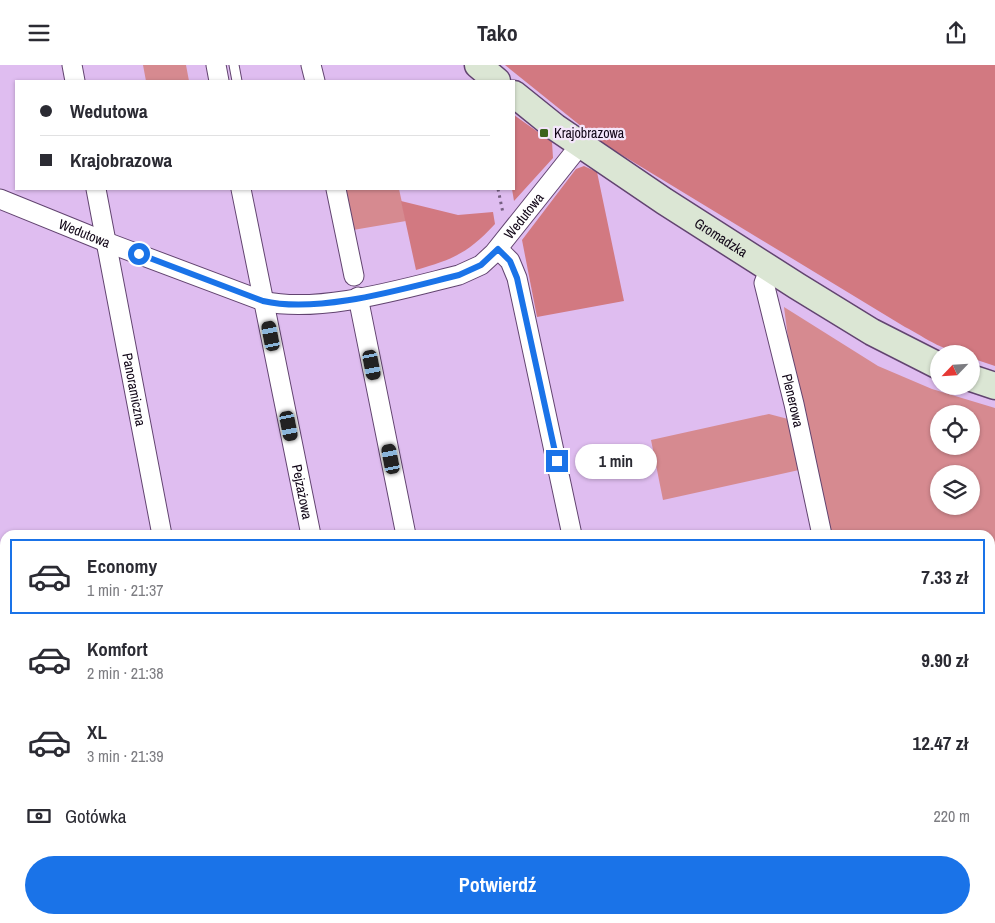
<!DOCTYPE html>
<html lang="pl">
<meta charset="utf-8">
<style>
:root{--surface:#fff;--page:#f2f2f3;--text:#2b2b33;--muted:#7c7c81;--line:#e1e1e2;--accent:#1a73e8}
body{margin:0;font-family:"Archivo Narrow",sans-serif;background:var(--page);color:var(--text);height:100vh;display:flex;flex-direction:column;font-size:19px;white-space:nowrap}
*{box-sizing:border-box;margin:0}
p{font-size:16px;color:var(--muted)}
.icon{flex:none;width:28px;height:28px;fill:none;stroke:currentColor;stroke-width:2;stroke-linecap:round;stroke-linejoin:round}
.map{position:relative;flex:1;overflow:hidden}
.side{position:absolute;left:0px;top:465px;width:995px;height:394px;display:flex;flex-direction:column;background:var(--surface);border-radius:15px 15px 0 0;box-shadow:0 1px 4px #0004}
.side>*{flex:none}
.guide{position:absolute;left:15px;top:15px;width:500px;height:110px;border-radius:0px;box-shadow:0 1px 4px #0004;display:grid;align-content:center;height:110px;padding:0 25px;background:var(--surface)}
.needle{width:32px;rotate:245deg}
.buttons{position:absolute;left:930px;top:280px;display:grid;gap:10px}
.buttons a{display:grid;place-items:center;width:50px;height:50px;border-radius:50%;background:var(--surface);box-shadow:0 1px 4px #0004;font-size:25px}
.end{position:absolute;width:22px;height:22px;margin:-11px;border:6px solid #1a73e8;background:#fff;box-shadow:0 0 0 2px #fff}
.from{border-radius:50%}
.bubble{position:absolute;height:35px;border-radius:18px;background:var(--surface);box-shadow:0 1px 4px #0004;font-size:16px;font-weight:800;line-height:35px;text-align:center}
.car{position:absolute;width:15px;height:30px;margin:-15px -8px;border-radius:6px;box-shadow:0 0 4px 1px #0007;background:linear-gradient(#222 24%,#8ab4d8 0 40%,#222 0 76%,#8ab4d8 0 86%,#222 0)}
.guide b{display:flex;align-items:center;gap:18px;height:48px;font-size:19px}
.guide b+b{border-top:1px solid var(--line)}
.guide i{width:12px;height:12px;background:var(--text)}
ul{padding:9px 0 0;list-style:none}
li{display:flex;align-items:center;gap:15px;height:75px;margin:0 10px 8px;padding:0 15px;border:2px solid transparent;border-radius:0px}
li div{flex:1}
li b{display:block;font-size:19px}
li em{font-style:normal;font-weight:800}
li.on{border-color:var(--accent)}
li>.icon{width:45px;height:45px;stroke-width:1.5}
.pay{display:flex;align-items:center;gap:12px;height:55px;padding:0 25px;font-size:19px}
.pay p{margin-inline-start:auto}
.primary-button{display:flex;gap:10px;margin-top:auto;padding:10px 25px}
.primary-button a{flex:1;height:58px;border-radius:30px;background:var(--accent);color:#fff;font-size:20px;font-weight:800;line-height:58px;text-align:center}
header{display:flex;justify-content:space-between;align-items:center;height:65px;padding:0 25px;background:var(--surface);font-size:22px;font-weight:800}
.map>svg:first-child{display:block}
.green{fill:#d68a90;fill-rule:evenodd}
.forest{fill:#d27981}
.lines{fill:none;stroke-linecap:round;stroke-linejoin:round}
.stream{stroke:#b687cc;stroke-width:5.5}
.lane-casing{stroke:#624470;stroke-width:11}
.street-casing{stroke:#624470;stroke-width:21}
.secondary-casing{stroke:#624470;stroke-width:29}
.path{stroke:#755f80;stroke-width:3;stroke-dasharray:2.5 4;stroke-linecap:butt}
.lane{stroke:#fff;stroke-width:9}
.street{stroke:#fff;stroke-width:19}
.secondary{stroke:#dbe6d4;stroke-width:26}
.route{stroke:#1a73e8;stroke-width:6}
.poi-dot{fill:#3b631e;stroke:#f4e6fb;stroke-width:2}
.labels{text-anchor:middle;dominant-baseline:central;stroke-width:4.5;stroke-linejoin:round;paint-order:stroke}
.poi-label{font-size:14px;fill:#110617;stroke:#f4e6fb;text-anchor:start}
.street-label{font-size:14px;fill:#110617;stroke:#f4e6fb}
</style>
<header><svg class="icon" aria-label="menu" viewBox="0 0 24 24"><path d="M4 6h16M4 12h16M4 18h16"/></svg>Tako<svg class="icon" aria-label="share" viewBox="0 0 24 24"><path d="M12 15V3M7 8l5-5 5 5M5 13v7h14v-7"/></svg></header>
<div class="map">
<svg width="995" height="858" viewBox="0 0 995 858">
<rect width="100%" height="100%" fill="#dfbdf0"/>
<!-- green -->
<path class="green" d="M143,0H186L189,16H146Z
M345,124H399L406,156L353,165Z
M784,242L878,301L932,324L995,343V858H913L912,854H990V470H832L788,273ZM939,349H971V381H939ZM939,409H971V441H939Z
M769,349L788,354L799,405L663,435L651,375Z
M661,854H895L896,858H662Z"/>
<!-- forest -->
<path class="forest" d="M505,0H995V301L971,293V289C947,289 926,273 905,262L602,78Z
M514,50L552,77L553,93L514,136L512,124H514Z
M584,101L597,107L624,236L537,252L522,175L576,104Z
M401,136L458,150L493,147L495,159C468,188 454,194 416,205Z
M0,510L5,523V854H131V858H0Z"/>
<g class="lines">
<!-- stream -->
<path class="stream" d="M0,591L5,596
M85,854L86,858"/>
<!-- lane casing -->
<g class="lane-casing">
<path id="lane" d="M234,0L237,16"/>
</g>
<!-- street casing -->
<g class="street-casing">
<g id="street">
<path d="M72,0L75,16"/>
<path d="M216,0L219,16"/>
<path d="M311,0L315,16"/>
<path id="s1" d="M96,124L162,470"/>
<path id="s2" d="M241,124L311,470"/>
<path d="M336,124L354,211"/>
<path id="s3" d="M0,134L106,177L263,236C319,249 402,224 459,210L481,200L494,188L581,79"/>
<path d="M498,184L510,196L517,213L572,470"/>
<path id="s4" d="M770,202L764,218L794,339L822,470"/>
<path d="M358,232L406,470"/>
<path d="M234,854L235,858"/>
<path d="M388,854V858"/>
<path d="M483,854V858"/>
<path d="M651,854L652,858"/>
<path d="M901,854L902,858"/>
</g>
</g>
<!-- secondary casing -->
<g class="secondary-casing">
<g id="secondary">
<path d="M478,0L497,16"/>
<path id="s5" d="M514,29L555,62L664,136L797,221L872,267L939,301"/>
<path d="M971,313L995,321"/>
</g>
</g>
<!-- path -->
<path class="path" d="M498,124L503,148
M112,854L113,858"/>
<!-- lane -->
<use href="#lane" class="lane"/>
<!-- street -->
<use href="#street" class="street"/>
<!-- secondary -->
<use href="#secondary" class="secondary"/>
</g>
<g class="lines">
<!-- route -->
<path class="route" d="M139,189L263,236C319,249 402,224 459,210L481,200L498,184L510,196L517,213L557,396"/>
</g>
<!-- markers -->
<rect class="poi-dot" x="539" y="63" width="10" height="10" rx="2.5"/>
<g class="labels">
<!-- poi labels -->
<g class="poi-label">
<text x="554" y="68">Krajobrazowa</text>
</g>
<!-- street labels -->
<g class="street-label">
<text stroke="none"><textPath href="#s3" startOffset="571">Wedutowa</textPath></text>
<text stroke="none"><textPath href="#s3" startOffset="91">Wedutowa</textPath></text>
<text stroke="none"><textPath href="#s5" startOffset="252">Gromadzka</textPath></text>
<text stroke="none"><textPath href="#s1" startOffset="204">Panoramiczna</textPath></text>
<text stroke="none"><textPath href="#s4" startOffset="138">Plenerowa</textPath></text>
<text stroke="none"><textPath href="#s2" startOffset="309">Pejzażowa</textPath></text>
</g>
</g>
</svg>
<div class="buttons">
<a><svg class="needle" viewBox="-14 -14 28 28"><path d="M0-13l5 13h-10z" fill="#e53935"/><path d="M0 13l5-13h-10z" fill="#7c7c81"/></svg></a>
<a><svg class="icon" aria-label="locate" viewBox="0 0 24 24"><circle cx="12" cy="12" r="6"/><path d="M12 2v4M12 18v4M2 12h4M18 12h4"/></svg></a>
<a><svg class="icon" aria-label="layers" viewBox="0 0 24 24"><path d="M12 4l9 5-9 5-9-5zM3 14l9 5 9-5"/></svg></a>
</div>
<i class="end from" style="left:139px;top:189px"></i>
<i class="end" style="left:557px;top:396px"></i>
<div class="bubble" style="left:575px;top:379px;width:82px">1 min</div>
<i class="car" style="left:271px;top:271px;rotate:349deg"></i>
<i class="car" style="left:372px;top:300px;rotate:169deg"></i>
<i class="car" style="left:289px;top:361px;rotate:169deg"></i>
<i class="car" style="left:391px;top:394px;rotate:349deg"></i>
<div class="guide">
<b><i class="from"></i>Wedutowa</b>
<b><i></i>Krajobrazowa</b>
</div>
<section class="side">
<ul>
<li class="on"><svg class="icon" aria-label="car" viewBox="0 0 24 24"><path d="M5 17H2v-5l4-1 3-4h7l3 4 3 1v5h-3M9 17h6M6 11h13"/><circle cx="7" cy="17" r="2"/><circle cx="17" cy="17" r="2"/></svg><div><b>Economy</b><p>1 min · 21:37</p></div><em>7.33 zł</em></li>
<li><svg class="icon" aria-label="car" viewBox="0 0 24 24"><path d="M5 17H2v-5l4-1 3-4h7l3 4 3 1v5h-3M9 17h6M6 11h13"/><circle cx="7" cy="17" r="2"/><circle cx="17" cy="17" r="2"/></svg><div><b>Komfort</b><p>2 min · 21:38</p></div><em>9.90 zł</em></li>
<li><svg class="icon" aria-label="car" viewBox="0 0 24 24"><path d="M5 17H2v-5l4-1 3-4h7l3 4 3 1v5h-3M9 17h6M6 11h13"/><circle cx="7" cy="17" r="2"/><circle cx="17" cy="17" r="2"/></svg><div><b>XL</b><p>3 min · 21:39</p></div><em>12.47 zł</em></li>
</ul>
<div class="pay"><svg class="icon" aria-label="cash" viewBox="0 0 24 24"><path d="M3 7h18v10H3z"/><circle cx="12" cy="12" r="2"/></svg>Gotówka<p>220 m</p></div>
<div class="primary-button"><a>Potwierdź</a></div>
</section>
</div>
